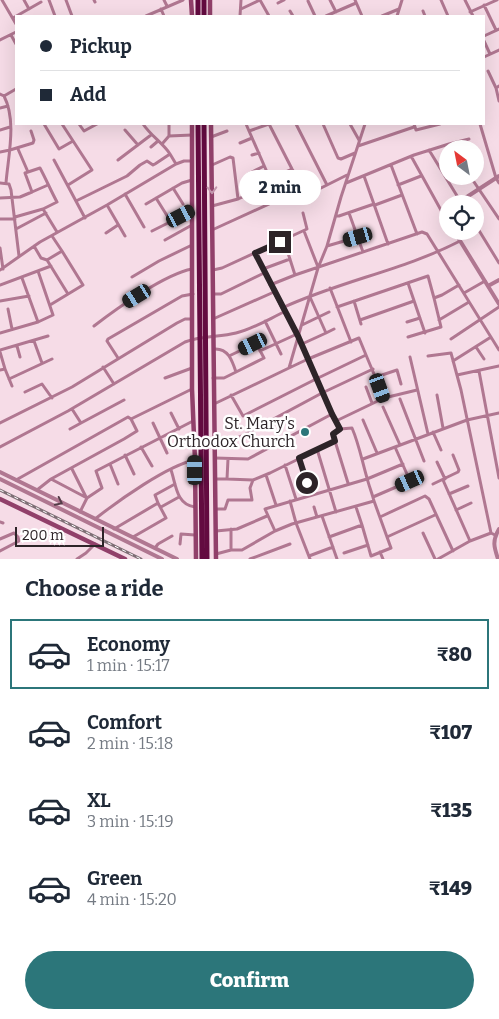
<!DOCTYPE html>
<meta charset="utf-8">
<style>
:root{--surface:#fff;--page:#f6f6f7;--text:#1f2937;--muted:#747a83;--line:#e0e1e3;--accent:#2c767a}
body{margin:0;font-family:Bitter,serif;background:var(--page);color:var(--text);height:100vh;display:flex;flex-direction:column;font-size:19px;white-space:nowrap}
*{box-sizing:border-box;margin:0}
p{font-size:16px;color:var(--muted)}
.icon{flex:none;width:28px;height:28px;fill:none;stroke:currentColor;stroke-width:2;stroke-linecap:round;stroke-linejoin:round}
.map{position:relative;height:559px;overflow:hidden}
.sheet{display:flex;flex-direction:column;background:var(--surface);flex:1}
.sheet>*{flex:none}
.top-card{position:absolute;left:15px;top:15px;width:470px;height:110px;border-radius:0px;box-shadow:0 5px 20px #0002;display:grid;align-content:center;height:110px;padding:0 25px;background:var(--surface)}
.needle{width:32px;rotate:328deg}
.fabs{position:absolute;left:439px;top:140px;display:grid;gap:10px}
.fabs a{display:grid;place-items:center;width:45px;height:45px;border-radius:50%;background:var(--surface);box-shadow:0 5px 20px #0002;font-size:25px}
.scale{position:absolute;left:15px;bottom:12px;width:89px;box-sizing:border-box;padding-left:5px;border:2px solid #2d2428;border-top:0;font-size:14px;line-height:18px;white-space:nowrap;color:#2d2428;-webkit-text-stroke:4px #fff;paint-order:stroke}
.end{position:absolute;width:22px;height:22px;margin:-11px;border:6px solid #2d2428;background:#fff;box-shadow:0 0 0 2px #fff}
.from{border-radius:50%}
.bubble{position:absolute;height:35px;border-radius:18px;background:var(--surface);box-shadow:0 5px 20px #0002;font-size:16px;font-weight:800;line-height:35px;text-align:center}
.car{position:absolute;width:15px;height:30px;margin:-15px -8px;border-radius:6px;box-shadow:0 0 4px 1px #0007;background:linear-gradient(#222 24%,#8ab4d8 0 40%,#222 0 76%,#8ab4d8 0 86%,#222 0)}
.top-card b{display:flex;align-items:center;gap:18px;height:48px;font-size:19px}
.top-card b+b{border-top:1px solid var(--line)}
.top-card i{width:12px;height:12px;background:var(--text)}
ul{padding:0;list-style:none}
li{display:flex;align-items:center;gap:15px;height:70px;margin:0 10px 8px;padding:0 15px;border:2px solid transparent;border-radius:0px}
li div{flex:1}
li b{display:block;font-size:19px}
li em{font-style:normal;font-weight:800}
li.selected{border-color:var(--accent)}
li>.icon{width:45px;height:45px;stroke-width:1.5}
h2{padding:0 25px;font-size:22px;line-height:60px}
.cta{display:flex;gap:10px;margin-top:auto;padding:10px 25px}
.cta a{flex:1;height:58px;border-radius:30px;background:var(--accent);color:#fff;font-size:20px;font-weight:800;line-height:58px;text-align:center}
.map>svg:first-child{display:block}
.lines{fill:none;stroke-linecap:round;stroke-linejoin:round}
.minor{stroke:#b07791;stroke-width:3}
.tertiary{stroke:#b07791;stroke-width:4}
.secondary{stroke:#91406a;stroke-width:4.5}
.trunk{stroke:#630b40;stroke-width:5}
.rail-casing{stroke:#7e6e75;stroke-width:3}
.rail{stroke:#fff;stroke-width:1;stroke-dasharray:4;stroke-linecap:butt}
.oneway{stroke:#c296ad}
.oneway2{stroke:#543d48}
.route{stroke:#2d2428;stroke-width:6}
.poi-dot{fill:#2c767a;stroke:#fff;stroke-width:2}
.labels{text-anchor:middle;dominant-baseline:central;stroke-width:5;stroke-linejoin:round;paint-order:stroke}
.poi-label{font-size:16px;fill:#2d2428;stroke:#fff;text-anchor:end}
</style>
<div class="map">
<svg width="499" height="559" viewBox="0 0 499 559">
<rect width="100%" height="100%" fill="#f6dce7"/>
<g class="lines">
<!-- minor -->
<path class="minor" d="M2,0L16,24
M24,0L29,9
M49,0L55,16
M66,0L72,16
M94,0L95,2
M164,0L167,6
M330,0L336,12
M355,0L362,16
M441,0L448,16
M465,0L473,16
M308,1L315,16
M278,3L284,0
M484,5L496,30
M161,9L164,16
M241,9L260,0L269,16
M290,11L293,16
M423,11L425,16
M470,12L497,0
M146,16L183,0
M240,16L241,0
M326,16L356,3
M382,16L399,9
M397,16L402,0
M13,18L41,2
M11,35L16,44
M484,36L499,29
M0,40L16,32
M484,41L490,54
M484,57L499,50
M488,71L496,88
M499,86L496,88L499,101
M0,94L4,96C17,121 8,157 6,183
M4,96L16,89
M0,108L8,106
M44,124L59,149L73,141
M62,124L92,170L68,185
M79,124L84,131L97,124
M143,124C151,136 163,143 170,154
M246,124L270,179
M269,124L292,169L309,194L347,175
M296,124L327,185
M323,124L338,158L341,159L355,153
M350,124L359,140
M414,124L416,130L440,124
M480,124L496,178L499,183
M0,130L10,127
M125,130L138,145
M249,131L269,124
M169,136L192,135
M211,137L227,131
M240,143L252,138
M162,144L169,136V124
M449,144L469,139
M358,146L414,127
M151,147L158,141
M18,149L28,172
M10,150L33,143L34,140L31,131
M429,150L462,204
M0,152L10,150
M252,155L259,153
M411,156L442,212
M54,160L85,218
M118,160L151,135
M212,165L230,157L233,158L238,199
M391,165L417,234
M248,174L264,166
M364,176L388,244
M470,176L499,219
M0,183L9,184L11,190L19,256
M346,183L414,155L449,144L452,149
M48,185L32,192L25,173L40,168C46,179 51,191 57,202L43,209L57,232
M398,185L421,176
M173,188L183,204
M125,194L144,227
M0,198L20,197L32,192
M156,198L171,222
M76,201L127,176L140,165L147,161L153,165L155,164L170,154L176,164
M146,204L182,183L192,180
M107,205L125,236
M375,205L402,195
M212,206L238,199L272,184L270,179L292,169
M349,213L363,252
M336,216H339L374,204
M15,217L43,209
M0,219H15
M475,224L499,263
M16,229L46,213
M212,230L304,188
M152,231L192,211
M304,231L318,267
M106,233L118,225
M165,240L192,225
M34,246L41,258L47,260L62,251L52,236
M327,246L358,237
M0,248L3,269
M255,253L282,308
M47,260L68,294
M263,269L290,259
M0,270L40,242L107,205L176,164L184,161H192
M213,270L222,268L307,229L303,213
M295,275L422,232L427,234L499,350
M132,277L159,261L192,245
M22,278L38,322
M408,283L425,333
M0,285L51,266
M270,285L295,275L288,253
M330,288L351,342
M464,293L485,281
M213,294H221L264,273
M0,301L29,296
M354,301L361,324
M50,305L83,285L62,251
M337,307L428,276L434,298L442,295L459,285
M8,309L12,329
M284,312L294,329L308,359L359,338L366,355
M213,319L274,292
M360,320L414,301
M439,320L469,302
M265,321L281,354
M407,322L420,318
M302,325L329,312
M94,326C116,309 165,274 192,269
M0,333L38,322L53,315L38,271
M326,333L334,329
M408,337L441,327L434,298
M451,339L499,307
M34,341L42,363
M302,344L326,333L310,297
M17,346L20,357
M476,347L484,359
M0,350L48,336
M260,351L297,334
M0,352L5,369
M229,356L256,343L264,358L236,372
M428,356L451,353L461,390L491,533
M410,357L428,434
M118,358L107,341L108,339L182,296L193,294
M453,361L491,337
M103,367L114,384
M0,370L5,369L12,386
M479,371L499,478
M457,375L499,366
M376,377L397,370L401,384
M165,378L192,368
M213,378H224L236,372C232,360 228,348 214,349
M9,379L52,359
M366,387L372,403
M25,392L42,384L52,398
M231,395L243,416L316,379L308,359L289,368
M437,395L443,428
M400,399L424,461
M214,404L289,368L318,268L327,246L341,197L365,124
M383,407L400,445
M72,409L81,423L124,400
M171,413L179,429
M363,420L377,453
M336,421L384,398L417,390
M0,423L72,387L177,323L185,319H192
M153,423L167,453
M70,429L81,423
M340,429L352,428C359,444 362,461 367,478C369,486 372,493 374,501L292,524L275,531L265,509L367,479L403,464
M433,432L441,450
M335,441L348,483
M214,443H225L242,436L322,393L316,379L366,355L384,398
M0,447L68,411L185,342C199,336 220,337 236,333C253,329 269,319 284,312L282,308C340,281 404,270 460,241
M141,447L152,466
M317,449L336,512
M125,455L134,474
M215,458L248,459L332,414L322,393L373,369
M299,458L310,495
M363,459L467,420L499,413
M437,462L445,479
M110,464L118,484
M285,465L296,499
M72,469L86,497
M171,470C176,484 176,505 195,507
M266,475L276,505
M51,479L124,439L137,431L131,419L192,389
M215,479H227L228,459
M227,479L253,480L270,473L335,441L333,434L340,429L332,415
M16,480L128,417L131,419
M443,480L470,541
M433,484L458,472L459,470L453,455
M37,490L51,479L87,498
M449,494L468,486
M373,497L410,481L395,447
M290,501L296,523L310,559
M158,503L155,495L175,484
M161,507L179,497
M314,507L317,517
M216,509H225L228,500H252L250,488L253,480
M456,510L471,503
M80,512L87,498L102,488L96,471L193,421
M322,516L337,559
M380,517L425,496L429,499L453,551
M95,519C118,501 168,465 195,460
M0,522L3,523
M362,525L371,556L391,548L374,501
M114,529L158,503L166,518L133,537
M231,529V550
M216,531L237,529L267,516
M423,533L435,559
M329,537L362,525L356,507
M387,537L435,515
M0,539L14,533L18,537L19,541L0,551
M180,544L181,534L195,535
M155,548L158,544L172,536
M380,552L383,559
M344,553L368,545
M216,554L231,550H242L275,531
M309,556L333,547
M77,559L86,553L95,544
M250,559L290,544
M438,559L470,541L491,533L495,535"/>
<!-- tertiary -->
<path class="tertiary" d="M456,204L499,176
M448,209L442,212L448,221
M454,231L499,304
M488,286L499,280
M0,472L177,559
M0,479L162,559
M498,559C494,547 492,541 499,529"/>
<!-- secondary -->
<path class="secondary" d="M191,0L192,16
M210,0V16
M192,124V389L195,460L196,559
M211,124L216,559
M0,499L125,559"/>
<!-- trunk -->
<path class="trunk" d="M204,0V16
M198,16V0
M198,124L202,559
M204,124L207,559"/>
<!-- rail casing -->
<g class="rail-casing">
<path id="rail" d="M0,490L141,559"/>
</g>
<!-- rail -->
<use href="#rail" class="rail"/>
</g>
<!-- one-way arrows -->
<defs><path id="oneway-chevron" d="M-2-3.5L2.5 0L-2 3.5" fill="none" stroke-width="1.6" stroke-linecap="round" stroke-linejoin="round" transform="scale(1.25)"/></defs>
<use class="oneway" href="#oneway-chevron" transform="translate(212 190) rotate(89)"/>
<use class="oneway2" href="#oneway-chevron" transform="translate(59 502) rotate(26)"/>
<g class="lines">
<!-- route -->
<path class="route" d="M280,242L255,253L298,336L332,414L340,429L333,434L335,441L299,458L307,483"/>
</g>
<!-- markers -->
<circle class="poi-dot" cx="305" cy="432" r="5"/>
<g class="labels">
<!-- poi labels -->
<g class="poi-label">
<text x="295" y="423">St. Mary's<tspan x="295" dy="18">Orthodox Church</tspan></text>
</g>
</g>
</svg>
<div class="fabs">
<a><svg class="needle" viewBox="-14 -14 28 28"><path d="M0-13l5 13h-10z" fill="#e53935"/><path d="M0 13l5-13h-10z" fill="#747a83"/></svg></a>
<a><svg class="icon" aria-label="locate" viewBox="0 0 24 24"><circle cx="12" cy="12" r="6"/><path d="M12 2v4M12 18v4M2 12h4M18 12h4"/></svg></a>
</div>
<div class="scale">200 m</div>
<i class="end from" style="left:307px;top:483px"></i>
<i class="end" style="left:280px;top:242px"></i>
<div class="bubble" style="left:239px;top:170px;width:82px">2 min</div>
<i class="car" style="left:181px;top:216px;rotate:63deg"></i>
<i class="car" style="left:358px;top:237px;rotate:254deg"></i>
<i class="car" style="left:137px;top:296px;rotate:239deg"></i>
<i class="car" style="left:253px;top:344px;rotate:244deg"></i>
<i class="car" style="left:380px;top:388px;rotate:160deg"></i>
<i class="car" style="left:195px;top:470px;rotate:0deg"></i>
<i class="car" style="left:410px;top:481px;rotate:246deg"></i>
<div class="top-card">
<b><i class="from"></i>Pickup</b>
<b><i></i>Add</b>
</div>
</div>
<section class="sheet">
<h2>Choose a ride</h2>
<ul>
<li class="selected"><svg class="icon" aria-label="car" viewBox="0 0 24 24"><path d="M5 17H2v-5l4-1 3-4h7l3 4 3 1v5h-3M9 17h6M6 11h13"/><circle cx="7" cy="17" r="2"/><circle cx="17" cy="17" r="2"/></svg><div><b>Economy</b><p>1 min · 15:17</p></div><em>₹80</em></li>
<li><svg class="icon" aria-label="car" viewBox="0 0 24 24"><path d="M5 17H2v-5l4-1 3-4h7l3 4 3 1v5h-3M9 17h6M6 11h13"/><circle cx="7" cy="17" r="2"/><circle cx="17" cy="17" r="2"/></svg><div><b>Comfort</b><p>2 min · 15:18</p></div><em>₹107</em></li>
<li><svg class="icon" aria-label="car" viewBox="0 0 24 24"><path d="M5 17H2v-5l4-1 3-4h7l3 4 3 1v5h-3M9 17h6M6 11h13"/><circle cx="7" cy="17" r="2"/><circle cx="17" cy="17" r="2"/></svg><div><b>XL</b><p>3 min · 15:19</p></div><em>₹135</em></li>
<li><svg class="icon" aria-label="car" viewBox="0 0 24 24"><path d="M5 17H2v-5l4-1 3-4h7l3 4 3 1v5h-3M9 17h6M6 11h13"/><circle cx="7" cy="17" r="2"/><circle cx="17" cy="17" r="2"/></svg><div><b>Green</b><p>4 min · 15:20</p></div><em>₹149</em></li>
</ul>
<div class="cta"><a>Confirm</a></div>
</section>
